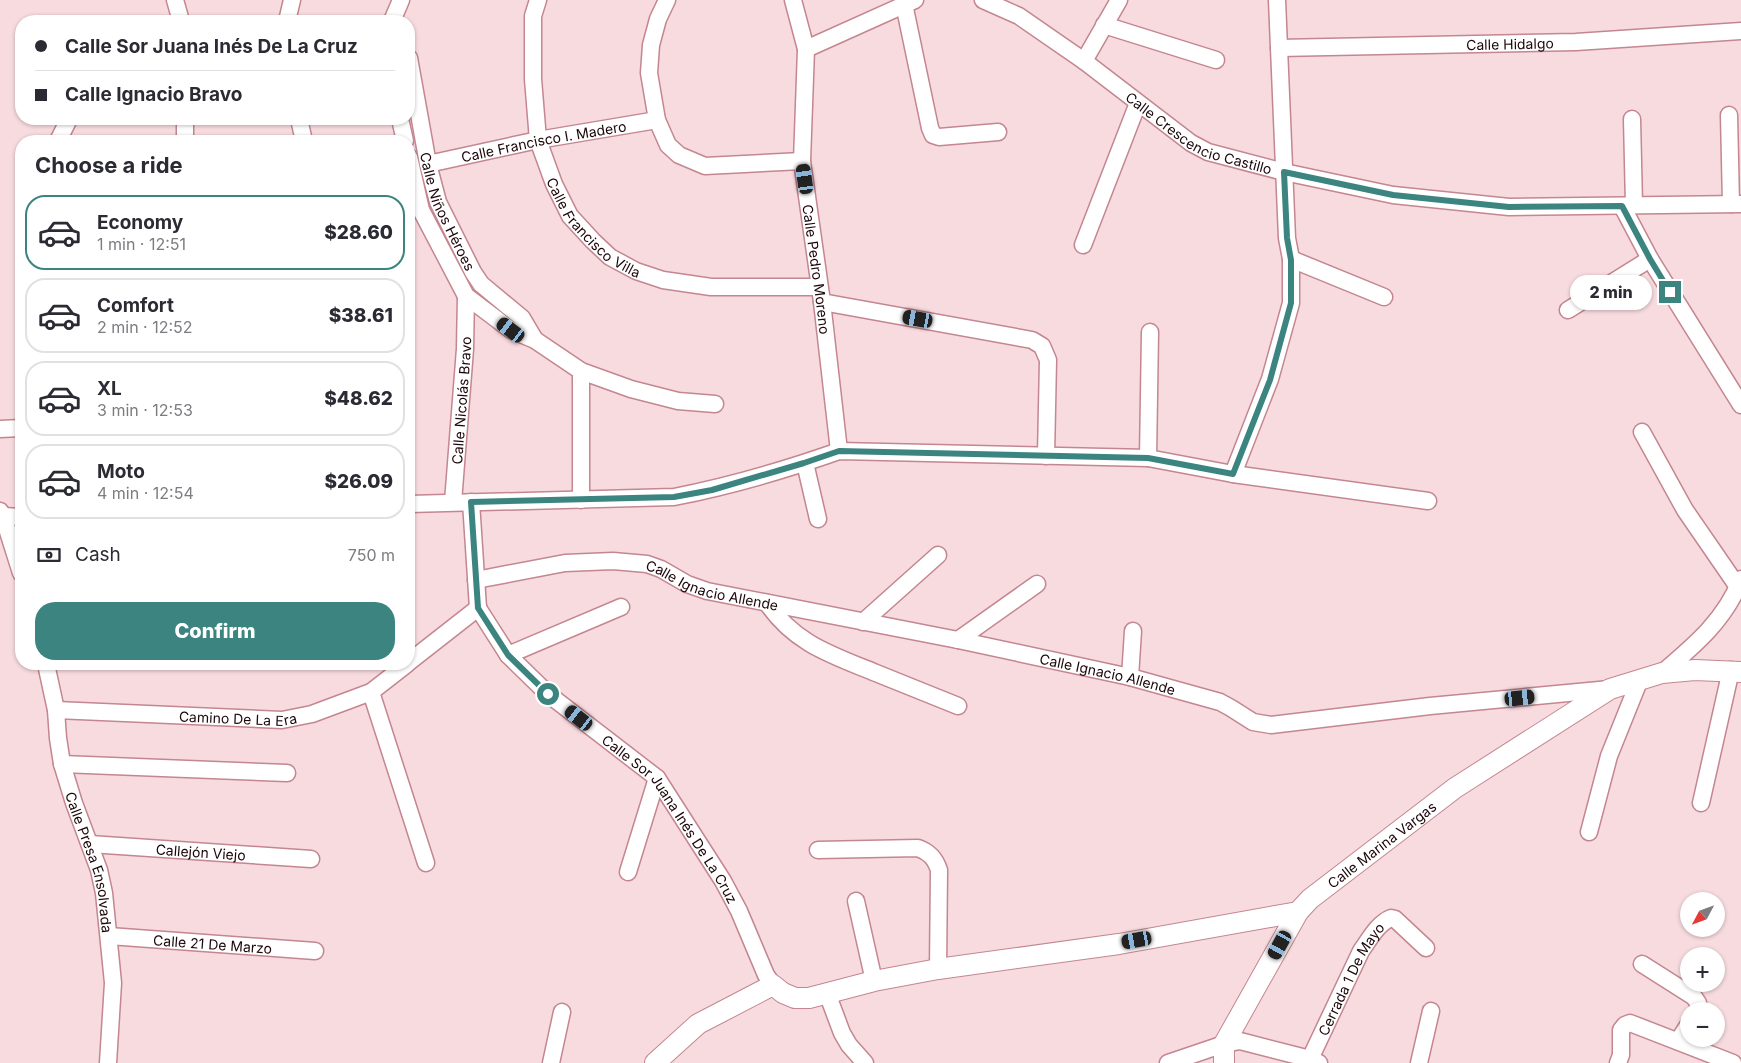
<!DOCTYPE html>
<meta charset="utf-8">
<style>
:root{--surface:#fff;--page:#f2f2f3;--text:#2b2b33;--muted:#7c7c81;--line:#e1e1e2;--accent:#3c847f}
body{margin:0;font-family:Inter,sans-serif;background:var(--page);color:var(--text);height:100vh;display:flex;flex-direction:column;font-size:19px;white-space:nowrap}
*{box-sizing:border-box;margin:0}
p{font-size:16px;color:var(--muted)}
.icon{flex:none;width:28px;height:28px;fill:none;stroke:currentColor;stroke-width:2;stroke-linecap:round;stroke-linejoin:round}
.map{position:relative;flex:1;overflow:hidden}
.details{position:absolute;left:15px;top:135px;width:400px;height:535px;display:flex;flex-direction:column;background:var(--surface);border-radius:20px;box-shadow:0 1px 4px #0004}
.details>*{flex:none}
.hud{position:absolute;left:15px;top:15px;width:400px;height:110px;border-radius:20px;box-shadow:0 1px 4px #0004;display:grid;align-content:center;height:110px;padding:0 20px;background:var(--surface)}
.needle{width:32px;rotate:229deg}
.tools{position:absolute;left:1680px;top:892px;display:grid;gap:10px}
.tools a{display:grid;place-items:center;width:45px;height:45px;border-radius:50%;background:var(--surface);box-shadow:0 1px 4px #0004;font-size:25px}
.end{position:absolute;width:22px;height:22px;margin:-11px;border:6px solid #3c847f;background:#fff;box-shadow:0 0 0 2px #fff}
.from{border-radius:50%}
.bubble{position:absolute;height:35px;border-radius:18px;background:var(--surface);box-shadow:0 1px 4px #0004;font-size:16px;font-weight:800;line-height:35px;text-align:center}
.car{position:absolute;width:15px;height:30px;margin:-15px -8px;border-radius:6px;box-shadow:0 0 4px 1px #0007;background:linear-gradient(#222 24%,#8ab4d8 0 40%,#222 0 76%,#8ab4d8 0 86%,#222 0)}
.hud b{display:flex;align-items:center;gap:18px;height:48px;font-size:19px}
.hud b+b{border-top:1px solid var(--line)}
.hud i{width:12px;height:12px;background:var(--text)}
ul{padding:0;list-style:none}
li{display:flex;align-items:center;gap:15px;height:75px;margin:0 10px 8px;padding:0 10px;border:2px solid var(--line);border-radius:20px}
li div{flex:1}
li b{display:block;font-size:19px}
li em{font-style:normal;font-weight:800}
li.selected{border-color:var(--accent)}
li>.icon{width:45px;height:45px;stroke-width:1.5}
h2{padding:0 20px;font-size:22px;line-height:60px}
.pay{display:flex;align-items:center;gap:12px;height:55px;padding:0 20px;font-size:19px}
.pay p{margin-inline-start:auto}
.action{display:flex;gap:10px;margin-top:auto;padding:10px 20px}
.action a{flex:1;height:58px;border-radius:20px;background:var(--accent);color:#fff;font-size:20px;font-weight:800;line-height:58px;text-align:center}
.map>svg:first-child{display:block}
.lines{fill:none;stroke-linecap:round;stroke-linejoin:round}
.minor-casing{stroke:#c48690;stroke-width:19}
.tertiary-casing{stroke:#c48690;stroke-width:22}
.minor{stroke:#fff;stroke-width:16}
.tertiary{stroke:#fff;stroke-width:20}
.route{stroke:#3c847f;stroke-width:6}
.labels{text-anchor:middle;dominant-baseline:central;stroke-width:4;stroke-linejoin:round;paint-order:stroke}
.street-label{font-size:14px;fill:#1b060a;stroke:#f7dbdf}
</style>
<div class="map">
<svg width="1741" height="1063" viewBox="0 0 1741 1063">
<rect width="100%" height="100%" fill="#f7dbdf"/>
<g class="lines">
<!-- minor casing -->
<g class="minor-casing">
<g id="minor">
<path d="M175,0L181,21"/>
<path id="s1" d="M538,0L533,16V79L538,140L554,184L570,216L593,241L610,257L636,271L663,280L711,287H819"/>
<path d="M667,0L658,19L651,45L649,73L657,120L668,145L679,155L705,166L802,161"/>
<path id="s2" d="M793,0L806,49L802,161L822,302L839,451"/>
<path id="s3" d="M983,0L1019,16L1084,61L1191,143L1208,152L1284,172L1393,195L1509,207L1741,204"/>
<path d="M904,4L930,128L933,135L939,137L998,132"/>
<path d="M287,21L292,0"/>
<path d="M392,21L401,0"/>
<path d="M1104,25L1216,60"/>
<path id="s4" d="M1279,48L1576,42L1741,31"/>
<path d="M806,49L915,0"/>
<path id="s5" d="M409,58L428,164L438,202L473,272L481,284L522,318L535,340"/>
<path d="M1084,61L1119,0"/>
<path d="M1729,115L1731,204"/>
<path d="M299,119L304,141"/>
<path d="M400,119L405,141"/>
<path d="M1632,119L1634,205"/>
<path d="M58,141L69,119"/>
<path d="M185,141V119"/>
<path d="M409,157L421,210L466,296L511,330L535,340L581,371L631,389L678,401L715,404"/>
<path id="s6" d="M428,164L538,140L657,120"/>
<path d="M1622,206L1650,259L1741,405"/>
<path d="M1083,245L1138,103"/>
<path d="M1291,259L1384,297"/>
<path d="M822,302L1032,340L1042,346L1048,360L1046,456"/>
<path d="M1568,310L1650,259"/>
<path d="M0,429L21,428"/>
<path d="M1642,432L1685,510L1738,587"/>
<path d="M1148,458L1150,332"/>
<path d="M805,463L818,519"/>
<path d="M1233,474L1270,379L1291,303V259L1287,238L1277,0"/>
<path d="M581,500V371"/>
<path id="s7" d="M453,502L465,349L466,296"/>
<path d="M471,502L478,608"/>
<path d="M409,504L674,497C730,486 785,470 839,451L1148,458L1233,474L1428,501"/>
<path d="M0,511L3,516L21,573"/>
<path d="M3,516L21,517"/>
<path id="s8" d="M476,580L565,563L613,561L647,564L661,569L687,584L707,591L958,640L1130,677L1220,702L1231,708L1253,722L1271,725L1430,706L1610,689"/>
<path d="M767,603C795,644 832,655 876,673C903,684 931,695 958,706"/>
<path id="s9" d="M478,608L508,655L548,694L657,778L723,881L739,911L766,975L773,985"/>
<path d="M863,622L938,555"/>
<path d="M958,640L1037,584"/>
<path d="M508,655L621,607"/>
<path d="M409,662L478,608"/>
<path id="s10" d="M46,664L56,710L58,738L62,764L74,803L99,870L104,893L113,983L108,1063"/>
<path d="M1662,673C1695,645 1725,620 1741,579"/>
<path d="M1130,677L1133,631"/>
<path d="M371,692L426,863"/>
<path id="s11" d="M56,710L282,720L312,714L371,692L407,664"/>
<path d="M62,764L287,773"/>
<path d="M1701,803L1731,670"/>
<path d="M1589,832L1609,756L1640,679"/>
<path id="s12" d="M90,844L311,859"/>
<path d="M818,850L918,848C929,852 935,858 939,870L938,969"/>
<path d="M628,872L657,778"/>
<path d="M856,901L874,981"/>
<path id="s13" d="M109,936L315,951"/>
<path d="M1642,964L1694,997L1698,1003L1699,1009L1697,1011"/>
<path d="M827,993L842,1033L849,1045L865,1063"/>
<path d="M1678,1041L1689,1024"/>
<path id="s14" d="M1310,1059L1361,951C1369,940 1378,923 1391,918L1395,919L1426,948"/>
<path d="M551,1063L562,1012"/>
<path d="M1168,1063L1224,1044L1240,1041L1310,1059L1319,1063"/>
<path d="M1419,1063L1431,1011"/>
<path d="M1618,1063L1621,1055V1030L1625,1025L1630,1023L1733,1063"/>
</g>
</g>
<!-- tertiary casing -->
<g class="tertiary-casing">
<g id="tertiary">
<path d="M655,1063L698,1024L773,985L783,993L795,998H809L874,981L938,969L1119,944L1298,912"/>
<path id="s15" d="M1224,1063V1044L1298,912L1310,899L1455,788L1610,689L1662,673L1695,670L1741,672"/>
</g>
</g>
<!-- minor -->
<use href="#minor" class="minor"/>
<!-- tertiary -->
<use href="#tertiary" class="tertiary"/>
</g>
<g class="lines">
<!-- route -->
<path class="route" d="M548,694L508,655L478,608L471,502L674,497L712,490L804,463L839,451L1148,458L1233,474L1270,380L1291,303V260L1287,238L1284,172L1393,195L1509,207L1622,206L1650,259L1670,292"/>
</g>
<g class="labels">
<!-- street labels -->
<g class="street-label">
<text stroke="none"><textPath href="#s4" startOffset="231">Calle Hidalgo</textPath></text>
<text stroke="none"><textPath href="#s3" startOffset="256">Calle Crescencio Castillo</textPath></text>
<text stroke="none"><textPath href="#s6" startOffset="118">Calle Francisco I. Madero</textPath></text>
<text stroke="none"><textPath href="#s5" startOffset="159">Calle Niños Héroes</textPath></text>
<text stroke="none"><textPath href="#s1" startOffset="248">Calle Francisco Villa</textPath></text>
<text stroke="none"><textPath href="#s2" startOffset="272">Calle Pedro Moreno</textPath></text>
<text stroke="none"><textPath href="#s7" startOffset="102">Calle Nicolás Bravo</textPath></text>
<text stroke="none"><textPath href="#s8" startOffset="242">Calle Ignacio Allende</textPath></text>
<text stroke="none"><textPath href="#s8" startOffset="648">Calle Ignacio Allende</textPath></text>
<text stroke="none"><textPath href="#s11" startOffset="182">Camino De La Era</textPath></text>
<text stroke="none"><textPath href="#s9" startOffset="289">Calle Sor Juana Inés De La Cruz</textPath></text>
<text stroke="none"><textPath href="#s15" startOffset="278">Calle Marina Vargas</textPath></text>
<text stroke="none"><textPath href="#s12" startOffset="111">Callejón Viejo</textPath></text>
<text stroke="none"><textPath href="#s10" startOffset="204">Calle Presa Ensolvada</textPath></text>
<text stroke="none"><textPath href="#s13" startOffset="104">Calle 21 De Marzo</textPath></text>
<text stroke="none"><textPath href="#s14" startOffset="90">Cerrada 1 De Mayo</textPath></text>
</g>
</g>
</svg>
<div class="tools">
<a><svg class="needle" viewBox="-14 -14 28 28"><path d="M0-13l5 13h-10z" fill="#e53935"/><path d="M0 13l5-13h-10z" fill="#7c7c81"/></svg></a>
<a>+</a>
<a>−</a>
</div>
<i class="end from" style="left:548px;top:694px"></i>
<i class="end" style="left:1670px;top:292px"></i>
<div class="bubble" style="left:1570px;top:275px;width:82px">2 min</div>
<i class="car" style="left:805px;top:179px;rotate:352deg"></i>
<i class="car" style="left:918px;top:319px;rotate:280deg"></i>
<i class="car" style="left:511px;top:330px;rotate:307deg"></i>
<i class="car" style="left:1520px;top:698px;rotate:84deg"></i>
<i class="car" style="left:579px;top:718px;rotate:308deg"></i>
<i class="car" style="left:1137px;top:940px;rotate:260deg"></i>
<i class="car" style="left:1280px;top:945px;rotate:209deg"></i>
<div class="hud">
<b><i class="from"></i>Calle Sor Juana Inés De La Cruz</b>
<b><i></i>Calle Ignacio Bravo</b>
</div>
<section class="details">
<h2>Choose a ride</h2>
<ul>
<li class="selected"><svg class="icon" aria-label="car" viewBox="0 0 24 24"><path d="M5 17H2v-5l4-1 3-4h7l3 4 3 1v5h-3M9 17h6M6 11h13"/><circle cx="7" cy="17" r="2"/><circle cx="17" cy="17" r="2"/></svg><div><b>Economy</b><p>1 min · 12:51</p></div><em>$28.60</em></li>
<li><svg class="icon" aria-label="car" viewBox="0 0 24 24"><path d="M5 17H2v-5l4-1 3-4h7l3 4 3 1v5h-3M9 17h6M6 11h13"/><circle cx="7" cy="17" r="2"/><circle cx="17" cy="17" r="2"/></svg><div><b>Comfort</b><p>2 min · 12:52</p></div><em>$38.61</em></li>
<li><svg class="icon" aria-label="car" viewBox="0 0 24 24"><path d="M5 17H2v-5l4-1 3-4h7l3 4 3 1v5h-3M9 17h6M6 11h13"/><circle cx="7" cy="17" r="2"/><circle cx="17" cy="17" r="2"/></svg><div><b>XL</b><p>3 min · 12:53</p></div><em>$48.62</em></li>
<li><svg class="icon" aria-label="car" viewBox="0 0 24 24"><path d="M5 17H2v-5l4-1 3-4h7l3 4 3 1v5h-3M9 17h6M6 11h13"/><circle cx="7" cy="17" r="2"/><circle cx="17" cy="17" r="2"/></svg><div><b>Moto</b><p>4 min · 12:54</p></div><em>$26.09</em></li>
</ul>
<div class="pay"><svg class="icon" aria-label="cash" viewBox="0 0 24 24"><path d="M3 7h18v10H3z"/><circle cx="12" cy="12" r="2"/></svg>Cash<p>750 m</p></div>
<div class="action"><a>Confirm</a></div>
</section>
</div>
